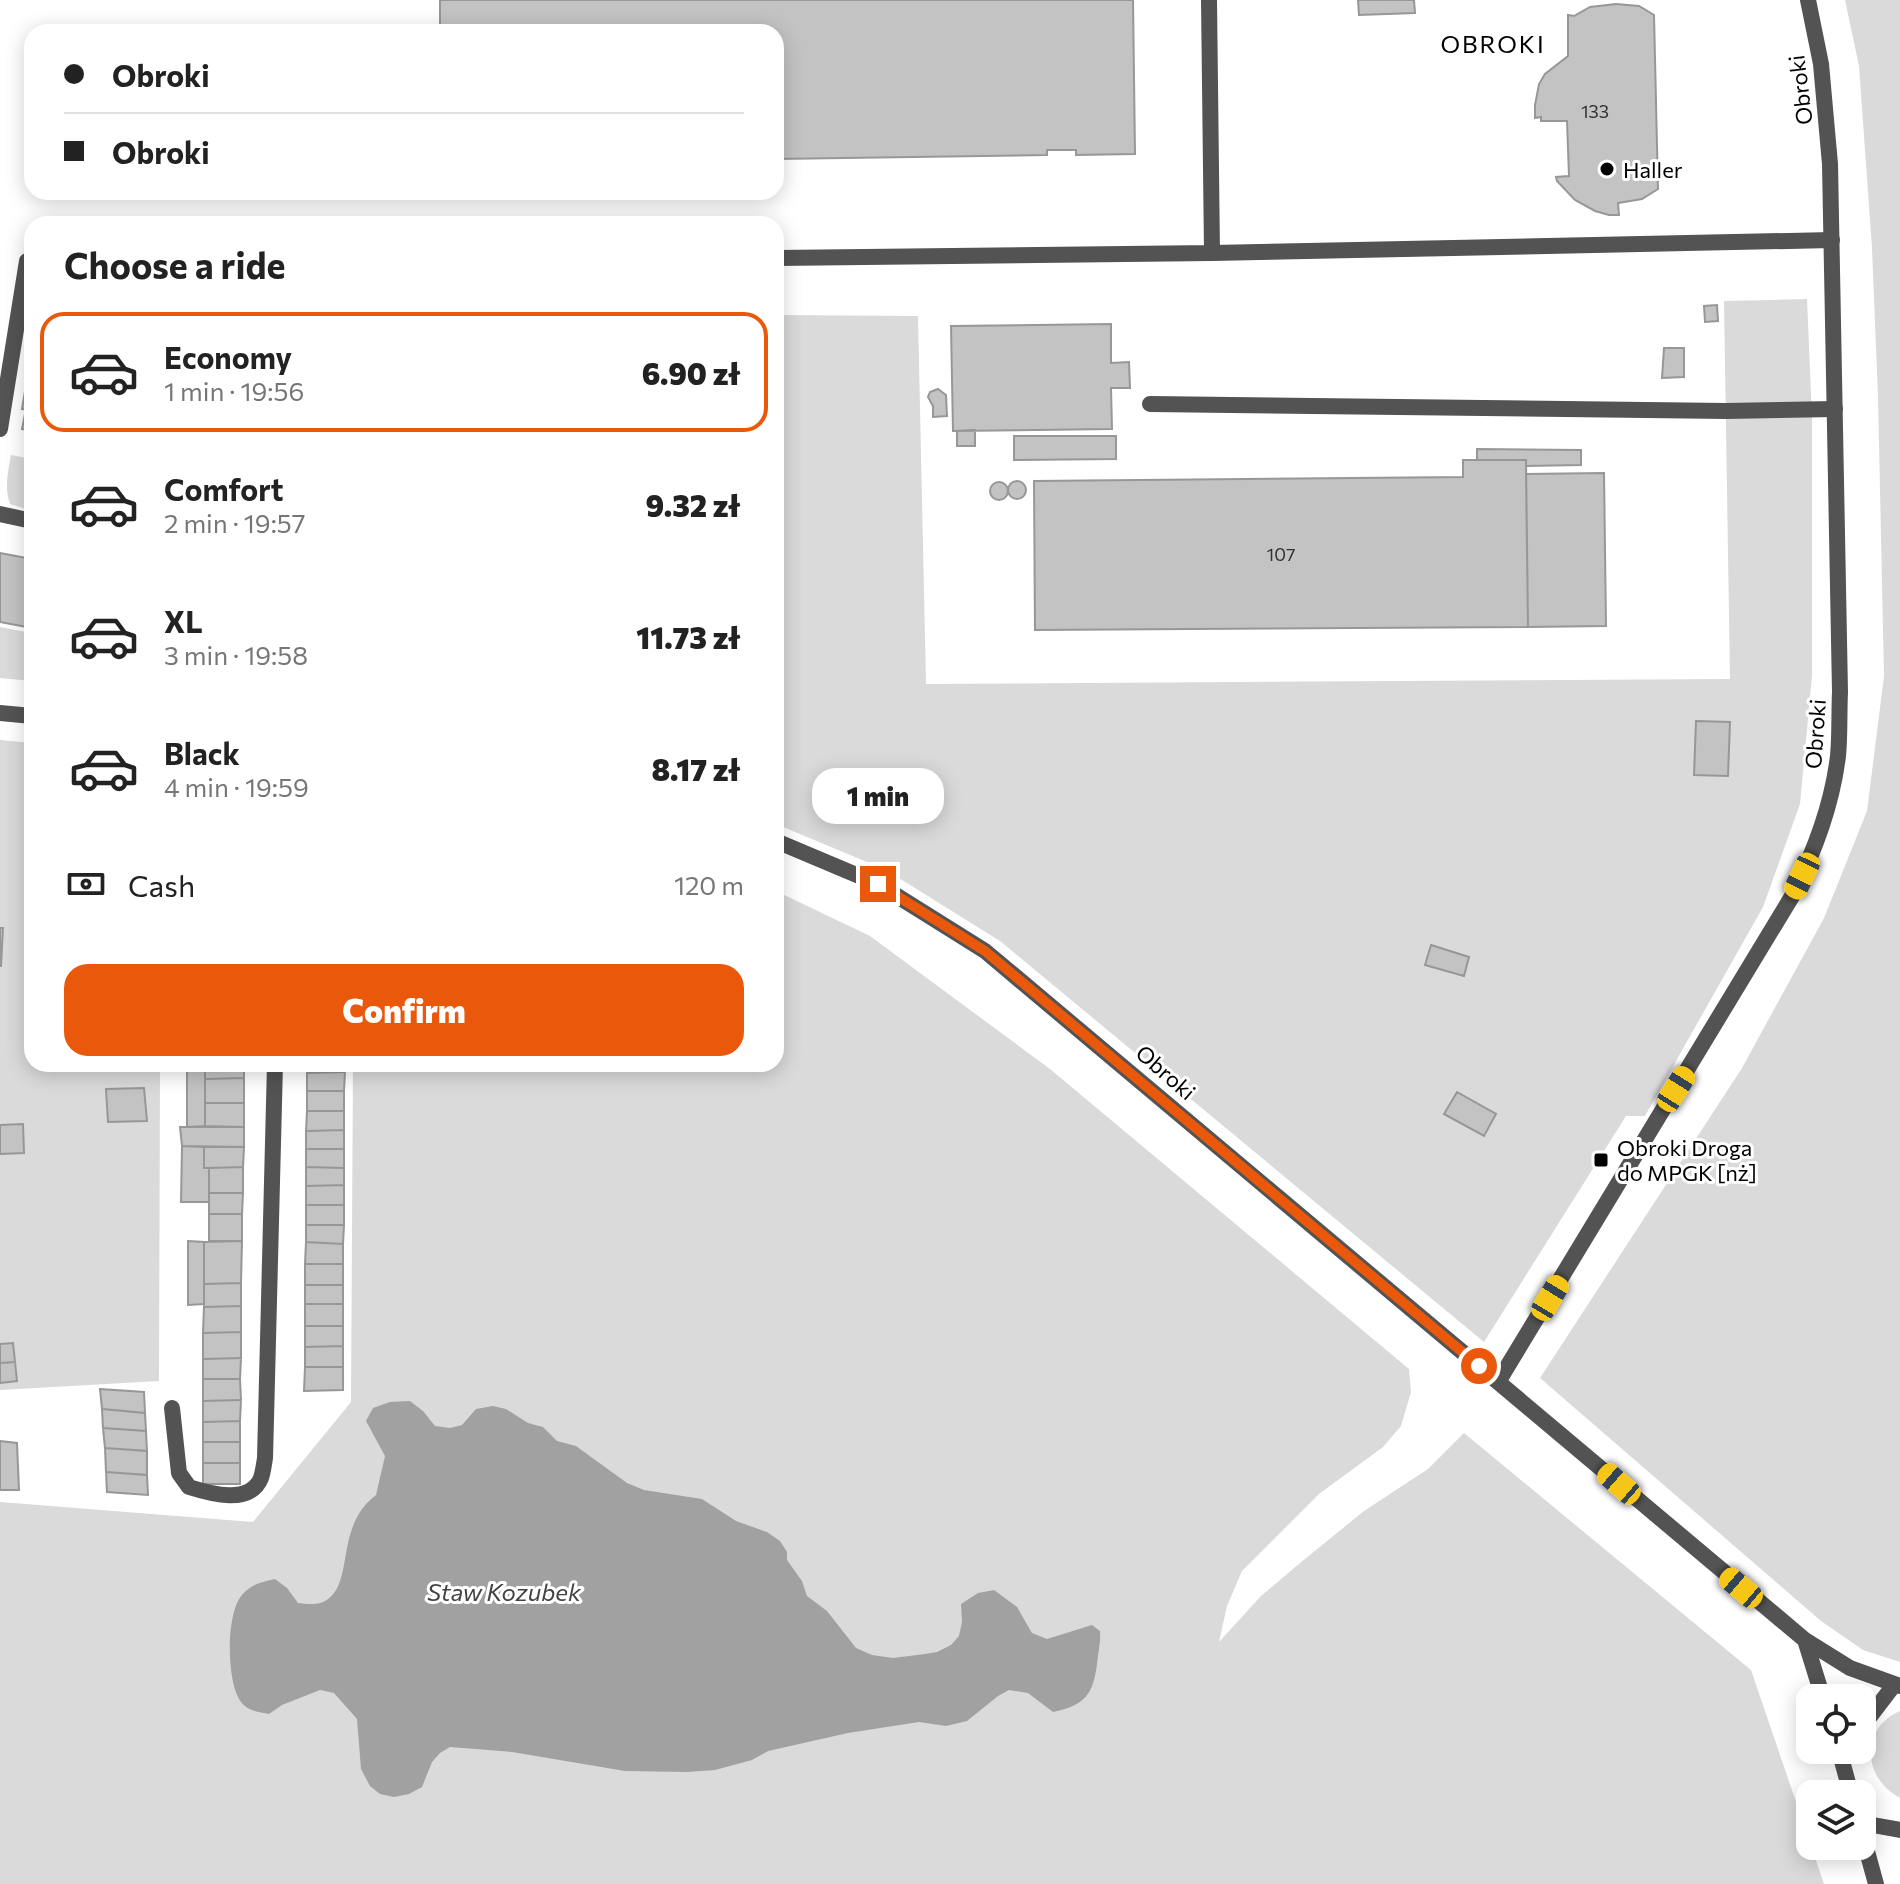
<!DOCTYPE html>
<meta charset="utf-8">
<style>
:root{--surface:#fff;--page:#f6f6f6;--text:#222;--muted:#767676;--line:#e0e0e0;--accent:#ea580c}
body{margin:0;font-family:Commissioner,sans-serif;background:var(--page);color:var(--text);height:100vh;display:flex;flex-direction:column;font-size:30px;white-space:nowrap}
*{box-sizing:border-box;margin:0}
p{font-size:26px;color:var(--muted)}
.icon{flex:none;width:44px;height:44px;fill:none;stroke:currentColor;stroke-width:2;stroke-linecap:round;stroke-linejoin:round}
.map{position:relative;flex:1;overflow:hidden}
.sheet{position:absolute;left:24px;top:216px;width:760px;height:856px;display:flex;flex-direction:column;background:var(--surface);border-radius:24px;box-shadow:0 4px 20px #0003}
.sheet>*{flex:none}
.guide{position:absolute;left:24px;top:24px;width:760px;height:176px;border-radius:24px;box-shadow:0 4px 20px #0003;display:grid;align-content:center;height:176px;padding:0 40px;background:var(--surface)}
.fabs{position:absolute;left:1796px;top:1684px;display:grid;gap:16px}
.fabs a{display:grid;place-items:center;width:80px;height:80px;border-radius:16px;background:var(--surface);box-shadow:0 4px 20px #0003;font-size:40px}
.end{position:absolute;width:36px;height:36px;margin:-18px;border:10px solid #ea580c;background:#fff;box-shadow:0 0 0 4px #fff}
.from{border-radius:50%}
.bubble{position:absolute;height:56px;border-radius:24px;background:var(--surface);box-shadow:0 4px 20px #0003;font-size:26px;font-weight:800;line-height:56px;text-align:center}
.car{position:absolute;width:24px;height:48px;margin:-24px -12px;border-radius:10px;box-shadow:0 0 6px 2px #0007;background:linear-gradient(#f5c518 24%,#345 0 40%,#f5c518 0 76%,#345 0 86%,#f5c518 0)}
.guide b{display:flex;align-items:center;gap:28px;height:76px;font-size:30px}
.guide b+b{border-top:2px solid var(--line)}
.guide i{width:20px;height:20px;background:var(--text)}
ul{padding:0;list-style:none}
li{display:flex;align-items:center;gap:24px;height:120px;margin:0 16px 12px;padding:0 24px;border:4px solid transparent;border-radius:24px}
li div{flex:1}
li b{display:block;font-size:30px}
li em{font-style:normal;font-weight:800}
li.on{border-color:var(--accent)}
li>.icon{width:72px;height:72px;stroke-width:1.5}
h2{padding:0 40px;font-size:36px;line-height:96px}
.pay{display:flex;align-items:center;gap:20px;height:88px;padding:0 40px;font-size:30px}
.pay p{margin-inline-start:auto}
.action{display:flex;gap:16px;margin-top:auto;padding:16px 40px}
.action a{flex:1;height:92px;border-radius:24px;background:var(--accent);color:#fff;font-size:32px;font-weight:800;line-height:92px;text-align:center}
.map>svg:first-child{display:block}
.green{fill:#dadada}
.water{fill:#a1a1a1}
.building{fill:#c3c3c3;stroke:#979797;stroke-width:2}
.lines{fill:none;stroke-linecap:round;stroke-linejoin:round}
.service{stroke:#535353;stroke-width:16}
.minor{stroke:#535353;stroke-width:16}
.route{stroke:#ea580c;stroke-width:10}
.poi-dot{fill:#000;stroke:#fff;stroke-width:3}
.labels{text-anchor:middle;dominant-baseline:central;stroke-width:6;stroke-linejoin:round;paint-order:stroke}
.number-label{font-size:18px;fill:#313131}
.street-label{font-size:22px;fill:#000;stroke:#fff}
.poi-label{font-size:22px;fill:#000;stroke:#fff;text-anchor:start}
.neighbourhood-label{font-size:24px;letter-spacing:2px;fill:#000;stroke:#fff}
.water-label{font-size:24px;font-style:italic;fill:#424242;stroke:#fff}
</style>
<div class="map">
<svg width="1900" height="1884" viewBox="0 0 1900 1884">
<rect width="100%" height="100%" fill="#fff"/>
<!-- green -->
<path class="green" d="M1845,0H1900V1662L1863,1650L1821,1621L1540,1378L1742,1068L1824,918L1867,811L1884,676L1878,396L1872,248L1859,66Z
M1807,299L1812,418V676L1800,804L1763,907L1645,1116H1626L1484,1342L1000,941L886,870L776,824V315L918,316L926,684L1730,679L1724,301Z
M11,455L32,459V511L10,504C4,487 8,472 11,455Z
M0,627L32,633V681L0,678Z
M0,740L32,743V1064H160L159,1381L0,1390Z
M776,891L870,936L1050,1069L1409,1369L1411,1392L1401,1426L1383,1447L1319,1494L1242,1571L1227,1606L1219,1642L1261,1596L1300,1563L1364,1511L1428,1469L1464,1433L1751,1670L1824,1884H0V1502L253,1522L351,1402L353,1064H776Z
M1900,1711V1798C1863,1778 1859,1729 1900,1711Z"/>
<!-- water -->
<path class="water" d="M410,1401L423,1411L435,1426L450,1428L462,1425L476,1409L493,1406L506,1409L528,1423L543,1427L557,1441L576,1446L627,1483L644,1490L702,1499L736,1521L767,1532L780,1541L787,1552V1560L802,1581L807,1596L827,1611L856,1648L872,1655L893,1658L925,1654L937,1652L951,1645L959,1636L962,1622L961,1604L978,1593L994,1590L1017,1607L1032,1633L1047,1639L1092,1625L1100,1631C1101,1642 1098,1652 1097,1664C1093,1695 1085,1705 1053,1712L1028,1693L1009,1690L998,1696L967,1721L946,1726L919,1722L848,1733L768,1751L752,1760L715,1770L687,1772L625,1771L512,1752L450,1747L440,1753L432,1762L422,1787L409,1794L394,1797L380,1794L370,1786L361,1769L357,1719L334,1693L320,1690L282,1705L269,1714C256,1712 244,1710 238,1697C227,1676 226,1613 242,1595C251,1584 262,1582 275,1579L287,1588L298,1603C307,1604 320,1606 328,1599C354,1580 335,1526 376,1495L385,1456L366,1421L373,1408L390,1402Z"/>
<!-- building -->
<path class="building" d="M440,0H1133L1135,154L1076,155V150H1047V155L776,159V32H440Z
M1358,0H1414L1415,13L1359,15Z
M1616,4L1639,6L1654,15L1658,189L1642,199L1618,203L1619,215H1609L1595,211L1575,200L1557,181L1556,177L1569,176L1567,121H1541V117L1535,118V105L1539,84L1545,74L1568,56V15L1574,16L1590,7Z
M1717,305L1718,321L1705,322L1704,306Z
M1111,324V363L1129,362L1130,388H1111L1112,429L953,431L951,326Z
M1664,348H1684V377L1662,378Z
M28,372L32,373V391H25Z
M938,389L946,395L947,416L933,417V406L928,397L930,392Z
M25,391H32V410L22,409Z
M26,409L32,410V430L22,429Z
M975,430V446H957V431Z
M1014,436H1116V459L1014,460Z
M1477,449L1581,450V465L1526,466V460H1477Z
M1463,460H1526L1528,627L1035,630L1034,481L1463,477Z
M1604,473L1606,626L1528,627L1526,474Z
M1008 490a9 9 0 1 1 18 0a9 9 0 1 1-18 0Z
M990 491a9 9 0 1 1 18 0a9 9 0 1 1-18 0Z
M0,553L32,559V628L0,622Z
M1696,721L1730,722L1728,776L1694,775Z
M0,928H3L1,966H0Z
M1431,945L1469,957L1464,976L1425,965Z
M187,1064H205V1126L187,1127Z
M205,1064H244V1078L205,1079Z
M307,1064H345V1072L307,1073Z
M345,1072L344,1091H307V1073Z
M244,1078V1103H205V1079Z
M144,1088L147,1121L108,1122L106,1089Z
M307,1091H344V1111H307Z
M1457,1092L1496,1114L1484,1136L1444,1114Z
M205,1103H244V1127L205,1126Z
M307,1111H344V1130L306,1131Z
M23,1124L24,1153L0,1154V1125Z
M180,1127H244V1147L182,1146Z
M344,1130V1149H306V1131Z
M182,1146L204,1147V1168H209V1202H181Z
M204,1147H244L243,1167L204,1168Z
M306,1149H344V1168L306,1167Z
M243,1167V1193H209V1168Z
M306,1167L344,1168V1185L306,1186Z
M344,1185V1205H306V1186Z
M209,1193H243L242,1214H209Z
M306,1205H344V1225H306Z
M209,1214H242V1241H209Z
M306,1225H344L343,1244L306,1242Z
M188,1241L204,1242V1304L188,1305Z
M242,1241L241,1283L204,1284V1242Z
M306,1242L343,1244V1264H305Z
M305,1264H343V1285H305Z
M241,1283V1306L204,1307V1284Z
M305,1285H343V1304H305Z
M305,1304H343V1326H305Z
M241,1306V1332L203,1333L204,1307Z
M305,1326H343V1346L305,1347Z
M241,1332V1358L203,1359V1333Z
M13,1343L15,1362L0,1363V1344Z
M343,1346V1367H305V1347Z
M241,1358L240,1379H203V1359Z
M15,1362L17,1381L0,1383V1363Z
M305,1367H343V1390L304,1391Z
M203,1379H240L241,1400L203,1401Z
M100,1389L144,1392L145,1413L102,1409Z
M241,1400L240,1421L203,1422V1401Z
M102,1409L145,1413L146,1431L103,1428Z
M240,1421V1442H203V1422Z
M103,1428L146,1431L147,1451L105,1448Z
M0,1441L17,1443L19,1490H0Z
M203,1442H240V1463H203Z
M105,1448L147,1451V1475L106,1472Z
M203,1463H240V1484H203Z
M106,1472L147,1475L148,1495L107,1492Z"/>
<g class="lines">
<!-- service -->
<path class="service" d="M1209,0L1212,253
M776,258L1212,253L1832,240
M1150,404L1726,411L1835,409
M0,429L27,261
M0,514L32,521
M172,1408L179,1473L189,1487C211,1494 250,1505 261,1478C263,1472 264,1464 265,1458L275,1064"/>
<!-- minor -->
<path class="minor" d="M0,713L32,716
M776,841L878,884L985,951L1805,1640L1850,1668L1900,1686
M1498,1382L1794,893C1815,849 1832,805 1838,756C1840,735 1839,713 1840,692L1830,164L1821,64L1808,0
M1805,1640L1823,1698
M1862,1727L1894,1685
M1839,1750L1851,1794
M1862,1823L1900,1830
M1862,1833L1876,1884"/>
</g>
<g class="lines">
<!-- route -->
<path class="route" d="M878,884L985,951L1479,1366"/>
</g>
<!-- markers -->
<g class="poi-dot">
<circle cx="1607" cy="169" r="8"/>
<rect x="1593" y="1152" width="16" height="16" rx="4"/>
</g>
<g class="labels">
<!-- number labels -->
<g class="number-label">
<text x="1595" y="111">133</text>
<text x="1281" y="554">107</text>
</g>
<!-- street labels -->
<g class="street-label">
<text transform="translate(1800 90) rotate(-97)">Obroki</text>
<text transform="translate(1815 734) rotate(-86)">Obroki</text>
<text transform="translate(1166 1072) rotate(41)">Obroki</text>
</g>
<!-- poi labels -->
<g class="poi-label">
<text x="1623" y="169">Haller</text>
<text x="1617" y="1147">Obroki Droga<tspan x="1617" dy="25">do MPGK [nż]</tspan></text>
</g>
<!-- neighbourhood labels -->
<g class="neighbourhood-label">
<text x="1493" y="43">OBROKI</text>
</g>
<!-- water labels -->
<g class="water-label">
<text x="504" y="1591">Staw Kozubek</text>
</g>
</g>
</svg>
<div class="fabs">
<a><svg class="icon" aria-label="locate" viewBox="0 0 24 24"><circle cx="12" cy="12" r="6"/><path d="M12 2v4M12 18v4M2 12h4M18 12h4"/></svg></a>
<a><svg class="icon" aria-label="layers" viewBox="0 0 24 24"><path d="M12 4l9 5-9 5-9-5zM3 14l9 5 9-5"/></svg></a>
</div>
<i class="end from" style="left:1479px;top:1366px"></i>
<i class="end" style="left:878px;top:884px"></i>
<div class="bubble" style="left:812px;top:768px;width:132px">1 min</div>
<i class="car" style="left:1802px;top:876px;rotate:206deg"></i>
<i class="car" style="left:1676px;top:1089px;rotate:32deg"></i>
<i class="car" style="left:1550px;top:1298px;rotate:31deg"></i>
<i class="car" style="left:1619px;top:1484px;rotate:311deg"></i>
<i class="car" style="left:1741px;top:1588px;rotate:310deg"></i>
<div class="guide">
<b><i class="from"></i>Obroki</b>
<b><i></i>Obroki</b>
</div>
<section class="sheet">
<h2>Choose a ride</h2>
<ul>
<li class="on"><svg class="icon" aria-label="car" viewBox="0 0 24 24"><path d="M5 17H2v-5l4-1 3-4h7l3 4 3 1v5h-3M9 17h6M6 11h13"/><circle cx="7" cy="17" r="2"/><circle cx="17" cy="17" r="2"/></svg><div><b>Economy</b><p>1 min · 19:56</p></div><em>6.90 zł</em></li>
<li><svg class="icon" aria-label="car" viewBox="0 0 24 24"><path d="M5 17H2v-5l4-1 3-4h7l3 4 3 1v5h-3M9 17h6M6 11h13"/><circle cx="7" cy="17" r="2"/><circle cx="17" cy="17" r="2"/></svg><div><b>Comfort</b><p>2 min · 19:57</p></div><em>9.32 zł</em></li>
<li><svg class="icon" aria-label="car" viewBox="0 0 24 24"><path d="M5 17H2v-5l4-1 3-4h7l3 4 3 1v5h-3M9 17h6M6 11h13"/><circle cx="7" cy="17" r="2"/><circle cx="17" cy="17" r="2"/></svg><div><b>XL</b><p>3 min · 19:58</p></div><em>11.73 zł</em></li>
<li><svg class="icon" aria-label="car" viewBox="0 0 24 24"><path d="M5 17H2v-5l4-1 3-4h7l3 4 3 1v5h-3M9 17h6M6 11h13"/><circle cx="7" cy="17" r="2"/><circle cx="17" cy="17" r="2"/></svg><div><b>Black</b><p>4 min · 19:59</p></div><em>8.17 zł</em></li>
</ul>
<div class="pay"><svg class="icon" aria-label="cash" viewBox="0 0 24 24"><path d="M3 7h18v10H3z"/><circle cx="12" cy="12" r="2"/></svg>Cash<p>120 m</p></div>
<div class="action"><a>Confirm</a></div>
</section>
</div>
